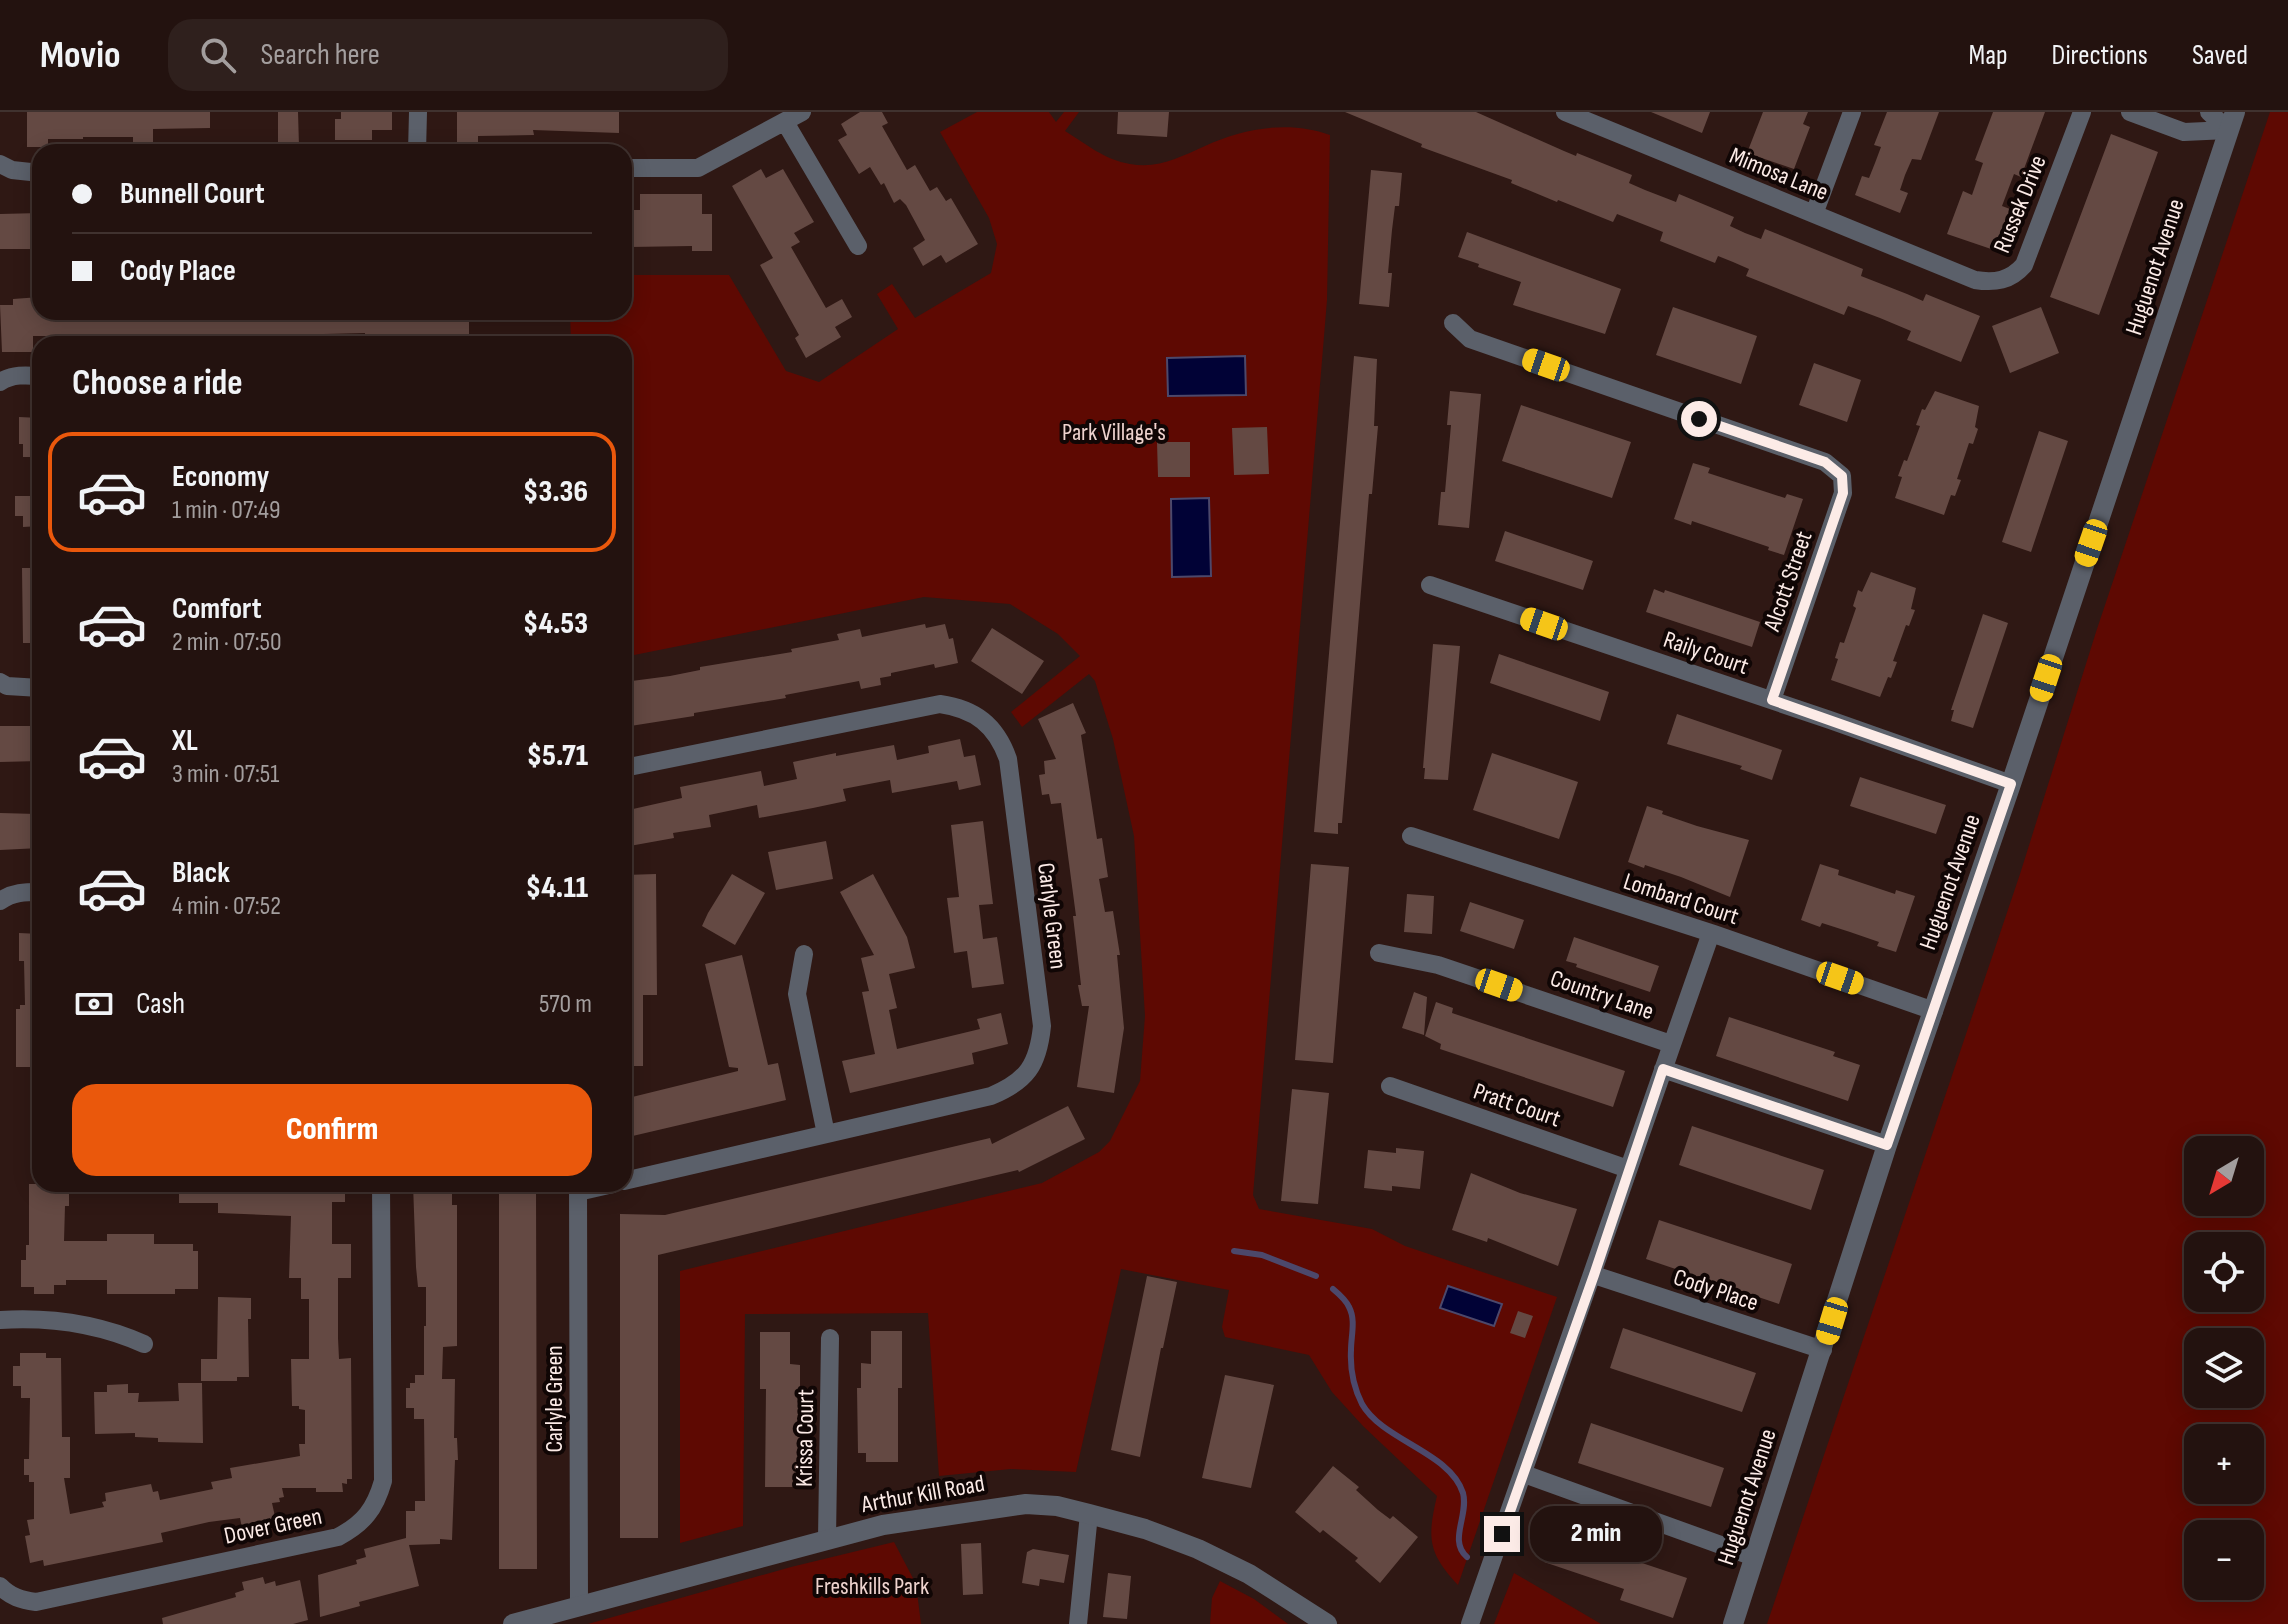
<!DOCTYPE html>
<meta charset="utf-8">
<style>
:root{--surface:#23120f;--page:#2f201d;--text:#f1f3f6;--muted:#a39e9e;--line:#40322f;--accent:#ea580c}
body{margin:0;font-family:"Sofia Sans Condensed",sans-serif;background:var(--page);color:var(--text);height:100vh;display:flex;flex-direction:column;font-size:30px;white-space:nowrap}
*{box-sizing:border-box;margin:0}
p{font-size:26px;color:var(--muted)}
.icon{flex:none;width:44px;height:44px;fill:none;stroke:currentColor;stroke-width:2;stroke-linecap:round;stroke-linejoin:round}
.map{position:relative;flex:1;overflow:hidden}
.sheet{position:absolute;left:32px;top:224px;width:600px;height:856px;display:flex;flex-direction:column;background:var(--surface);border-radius:24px;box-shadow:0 4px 20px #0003,0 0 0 2px var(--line)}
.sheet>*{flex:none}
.top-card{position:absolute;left:32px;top:32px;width:600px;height:176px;border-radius:24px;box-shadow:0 4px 20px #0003,0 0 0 2px var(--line);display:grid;align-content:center;height:176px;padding:0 40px;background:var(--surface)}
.needle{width:52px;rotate:218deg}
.tools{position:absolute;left:2184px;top:1024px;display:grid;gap:16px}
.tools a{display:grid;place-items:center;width:80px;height:80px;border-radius:16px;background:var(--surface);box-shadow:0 4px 20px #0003,0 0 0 2px var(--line);font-size:40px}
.end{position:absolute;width:36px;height:36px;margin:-18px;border:10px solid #fcebe7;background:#111;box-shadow:0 0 0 4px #111}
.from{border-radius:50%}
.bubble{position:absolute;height:56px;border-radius:24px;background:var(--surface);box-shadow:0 4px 20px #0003,0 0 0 2px var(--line);font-size:26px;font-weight:800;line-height:56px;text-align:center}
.car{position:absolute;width:24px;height:48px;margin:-24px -12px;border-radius:10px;box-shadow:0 0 6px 2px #0007;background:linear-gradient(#f5c518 24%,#345 0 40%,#f5c518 0 76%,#345 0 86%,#f5c518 0)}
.top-card b{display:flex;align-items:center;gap:28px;height:76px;font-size:30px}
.top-card b+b{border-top:2px solid var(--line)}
.top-card i{width:20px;height:20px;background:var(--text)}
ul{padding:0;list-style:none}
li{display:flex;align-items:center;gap:24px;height:120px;margin:0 16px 12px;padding:0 24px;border:4px solid transparent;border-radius:24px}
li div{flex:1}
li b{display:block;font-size:30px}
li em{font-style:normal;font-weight:800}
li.current{border-color:var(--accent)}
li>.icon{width:72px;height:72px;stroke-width:1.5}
h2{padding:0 40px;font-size:36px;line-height:96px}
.pay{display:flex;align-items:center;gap:20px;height:88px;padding:0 40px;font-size:30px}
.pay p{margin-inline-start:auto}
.cta{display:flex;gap:16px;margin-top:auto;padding:16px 40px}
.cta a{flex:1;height:92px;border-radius:24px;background:var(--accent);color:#fff;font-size:32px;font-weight:800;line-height:92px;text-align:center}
header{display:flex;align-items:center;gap:48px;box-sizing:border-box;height:112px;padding:0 40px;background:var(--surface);border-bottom:2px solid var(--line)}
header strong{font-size:38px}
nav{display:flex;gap:44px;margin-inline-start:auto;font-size:28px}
.search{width:560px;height:72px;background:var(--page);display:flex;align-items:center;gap:20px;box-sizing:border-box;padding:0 28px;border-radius:24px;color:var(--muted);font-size:30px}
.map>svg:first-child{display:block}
.green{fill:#5e0902;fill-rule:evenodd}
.water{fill:#010236;stroke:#4c486b;stroke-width:2}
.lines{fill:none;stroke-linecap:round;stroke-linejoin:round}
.stream{stroke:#4c486b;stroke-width:6}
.building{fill:#644943}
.minor{stroke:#5b606a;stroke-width:18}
.tertiary{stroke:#5b606a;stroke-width:20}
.route{stroke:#fcebe7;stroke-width:10}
.labels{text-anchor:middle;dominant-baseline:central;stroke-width:8;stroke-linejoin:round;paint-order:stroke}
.street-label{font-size:24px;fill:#fcebe7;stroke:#100605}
.park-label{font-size:24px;fill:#eed3ce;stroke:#100605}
</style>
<header>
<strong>Movio</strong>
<div class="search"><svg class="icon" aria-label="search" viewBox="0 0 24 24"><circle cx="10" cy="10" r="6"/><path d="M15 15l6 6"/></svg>Search here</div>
<nav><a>Map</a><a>Directions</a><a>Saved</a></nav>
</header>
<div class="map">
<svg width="2288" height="1512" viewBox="0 0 2288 1512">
<rect width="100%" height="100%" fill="#2f1814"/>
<!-- green -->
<path class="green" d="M977,0H1049L1056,10L1064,0H1079L1065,19C1086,32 1105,48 1130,52C1159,57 1180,45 1205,34C1243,16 1290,8 1330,23L1327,188L1253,1083L1259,1097L1372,1117L1405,1134L1557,1185L1458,1473C1428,1441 1427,1426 1437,1384L1363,1314L1332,1280L1309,1243L1225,1225L1222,1215L1229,1178L1121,1157L1076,1360L1011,1357L939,1364L928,1201L745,1202L743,1414L680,1431V1159L1042,1071L1099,1040L1110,1029L1140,969L1145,904L1134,724L1113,627L1095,569L1089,562L1022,615L1011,600L1080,544L1058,522L1010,492L924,485L624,545V232H571L570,200H624V163H729L786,259L819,270L898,217L877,182L892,172L915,206L991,161L997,132L989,106L940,20Z
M2270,0H2288V1512H1767L2020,762L2096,520ZM2198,1038H2250V1090H2198ZM2198,1134H2250V1186H2198ZM2198,1230H2250V1282H2198ZM2198,1326H2250V1378H2198ZM2250,1422V1474H2198V1422Z
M894,1430L916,1472L921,1512H588L791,1455Z
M1514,1461L1601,1512H1494Z
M1220,1469L1254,1487L1288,1512H1210L1212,1486Z"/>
<!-- water -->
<path class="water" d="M1245,244L1246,283L1168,284L1167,246Z
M1209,386L1211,464L1172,465L1171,387Z
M1448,1174L1502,1192L1494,1214L1440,1196Z"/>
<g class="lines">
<!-- stream -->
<path class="stream" d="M1234,1139L1262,1143L1316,1164
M1333,1177C1339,1182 1346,1188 1349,1195C1356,1208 1351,1224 1351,1238C1350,1256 1354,1276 1362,1292C1383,1329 1450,1340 1463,1381C1469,1403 1448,1429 1467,1445"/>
</g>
<!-- building -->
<path class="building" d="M27,0H210V16L153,17V35H133V25H83V27H48V35H27Z
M278,0H298L299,34H278Z
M341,0H392V18H372V28H335V7H341Z
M457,0H619V21L533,18L534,23L478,24V34H457Z
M860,0H882L888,11L882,14L907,58L915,53L930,79L937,75L946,89L951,86L978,132L946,151L941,143L923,154L913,136L925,128L906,93L900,87L894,91L884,71L881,73L870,55L859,62L838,28L847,23L841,12Z
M1118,0H1169L1167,25L1117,22Z
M1345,0H1476L1564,39L1576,44L1577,41L1632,63L1629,71L1645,78L1676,90L1679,82L1734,105L1730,114L1745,121L1761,127L1765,117L1863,157L1861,164L1907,182L1923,189L1926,182L1980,204L1961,250L1907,228L1911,219L1880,206L1848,194L1844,203L1746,164L1749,157L1733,150L1718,144L1715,151L1660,129L1663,120L1617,102L1613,110L1558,88L1557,90L1511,71L1512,68L1421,35L1422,32Z
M1651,0H1710L1702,21Z
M1763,0H1808L1803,12L1810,15L1794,57L1747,41Z
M1887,0H1939L1921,48L1912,47L1905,63L1900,78L1908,81L1900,101L1855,83L1862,64L1869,66L1875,51L1881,35L1874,33Z
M1993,0H2045L2021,65L2014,62L2002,94L2010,97L1994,138L1947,122L1963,79L1972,83L1983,51L1975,48Z
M2111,22L2158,40L2099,203L2050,185Z
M761,57L766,66L783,57L814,110L794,121L800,130L791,135L826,196L842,187L852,205L835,215L841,225L806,246L795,226L799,223L760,153L773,146L732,74Z
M1371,58L1402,61L1399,94H1395L1392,118L1388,161H1392L1389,195L1359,192Z
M640,82H702V102H712V139H692V134L630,135V128H624V98H640Z
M40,101V137H0V102Z
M1467,120L1621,177L1605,222L1513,193L1521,170L1478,155L1479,152L1458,145Z
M40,185V200H469V232H436V229H380V226L365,227V221L324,222L325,226H319V229H283V232H258V229H227V232H202L191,229H115V223L56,224H33V240H2L0,193H13V187Z
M1673,195L1757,224L1741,272L1656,243Z
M2041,195L2059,241L2010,261L1992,214Z
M1354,244L1377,247L1374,314H1378L1372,382H1369L1342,711H1338V722L1314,720Z
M1814,251L1861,268L1847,310L1799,293Z
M1450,279L1481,282L1469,416L1438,413L1441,380H1445L1451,313H1447Z
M1935,279L1979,294L1975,315L1978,317L1973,332L1969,331L1957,367L1961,368L1955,384L1951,383L1944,403L1895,386L1902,365L1898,364L1904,348L1907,349L1920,314L1916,313L1922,297L1925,298Z
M1521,293L1631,330L1612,386L1502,349Z
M19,305L40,306V345H23V332H19Z
M1267,315L1269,362L1234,363L1232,316Z
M2039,319L2068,329L2031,440L2002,430Z
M1157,330H1190V365H1158Z
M1693,351L1710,356L1708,361L1785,386L1787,382L1803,387L1784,443L1768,438L1769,435L1692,409L1691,413L1674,407Z
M15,384H40V414L23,415V404H15Z
M1505,419L1593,449L1583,478L1495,449Z
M22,456H40V531H23Z
M1871,460L1916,476L1911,497L1915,498L1909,514L1906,513L1893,549L1897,550L1891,566L1888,565L1880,585L1831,568L1838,547L1835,546L1840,530L1844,531L1856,496L1853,494L1858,478L1862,480Z
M1654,477L1664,481L1665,478L1760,510L1752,535L1646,500Z
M1983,502L2008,511L1973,616L1951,609L1954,598H1951Z
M925,512L926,516L945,512L949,527L953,526L958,551L935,556L934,552L891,561V564L880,566L881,573L861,577L859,569L785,583L786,586L694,601V604L624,615V570L670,564L700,558V555L792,540L791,537L839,528L837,522L860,517L862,525Z
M992,516L1044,549L1022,582L971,549Z
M1433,532L1460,534L1448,668L1424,667L1425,656H1423Z
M1499,542L1609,580L1600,609L1490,571Z
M1073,591L1086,621L1081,623L1097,727L1102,726L1108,765L1099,767L1105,800L1113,799L1120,843H1117L1124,916L1114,981L1077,975L1089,894H1082L1078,873H1081L1073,804H1076L1061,691L1051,692L1049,682L1042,683L1039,663L1045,662L1044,649L1056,647L1038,607Z
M1677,602L1782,638L1772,668L1740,657L1742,654L1667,632Z
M0,614H40V649L0,650Z
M960,627L964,645L975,643L981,673L959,678L957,669L892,681L890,668L843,677L846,689L813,696L759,706L757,693L709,703L711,715L673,721L674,726L624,735V699L682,686L680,675L761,659L764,674L797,667L793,650L836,641V644L894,633L897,648L929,641L928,634Z
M1492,641L1578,670L1559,727L1473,698Z
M1860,665L1946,693L1936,722L1850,694Z
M1647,694L1663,699L1662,702L1697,714L1749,728L1730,785L1681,765L1645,753L1644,756L1628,750Z
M0,701L37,702V705H40V736L0,738Z
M983,709L993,792L979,793L983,827L997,825L1004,872L972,876L967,839L954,841L950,809L947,786L959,785L951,713Z
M826,729L833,767L776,778L768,740Z
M1311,752L1349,755L1333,951L1295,948Z
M1820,752L1839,758L1838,763L1895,782L1896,778L1915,784L1896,840L1877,834L1879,830L1850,820L1822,811L1820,815L1801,808Z
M656,762L657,883H643V954H624L625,763Z
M732,762L765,781L735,833L702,814L708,801Z
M873,762L907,825L915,856L889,862L897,896L889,898L897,937L980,917L977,907L1001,901L1008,932L972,941L974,952L850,981L842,949L875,942L862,880L869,879L861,846L874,843L840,780Z
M1407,782L1434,784L1432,822L1404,820Z
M1470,790L1524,808L1514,837L1460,819Z
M19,821L40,822V893H25L24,849H19Z
M1574,825L1659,854L1650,880L1576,855L1577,852L1566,849Z
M742,843L768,953L778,951L786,988L624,1026V987L738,959V956L729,955L705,852Z
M1414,880L1427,885L1424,923L1402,916Z
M1436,890L1453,896L1452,901L1625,959L1613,995L1440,937L1441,932L1425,924Z
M20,893H40V955H16V897H20Z
M1729,905L1835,940L1833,944L1860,953L1848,989L1716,944Z
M1292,977L1329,981L1318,1092L1281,1089Z
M1068,994L1085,1027L1019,1060L1018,1058L658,1143V1426H620V1102L665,1103L990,1026L992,1032Z
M1692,1014L1824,1058L1811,1098L1679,1053Z
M1396,1036L1424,1039L1420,1077L1392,1074V1079L1364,1076L1368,1038L1396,1041Z
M1471,1061L1520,1081L1577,1097L1558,1154L1488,1126L1487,1130L1452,1118Z
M29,1072H69V1094H65L64,1129H107V1122H154V1132H193V1139H198V1177H175V1182H107V1168H66V1173H54V1182H34V1175H21V1148H26V1133H29Z
M179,1072H345V1090H332V1132H351V1166H338V1226L339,1247L351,1246L352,1367H347V1372L342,1371L343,1380H316V1376H282L284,1385L279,1386L280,1390L272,1391L276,1409L242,1416L240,1406L209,1410L161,1421L163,1430L44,1454L43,1448L30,1451L25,1424L30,1423L27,1408L34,1407V1370H29V1363H24V1347H29L30,1286H21V1274H13V1254H20V1241H46V1246H61L62,1325H70V1366H64L70,1402L104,1395L102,1390L106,1389L105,1381L151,1372L153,1380L158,1379L160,1388L213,1377L211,1370L232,1366L230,1356L300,1344L299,1332H305V1298L299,1297V1294H292L291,1247H309V1187H301V1166H289L291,1104L218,1101V1091H179Z
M413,1072H452V1093H457V1234L443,1235L442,1267H455L454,1326H457L458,1348H455L452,1428L440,1427V1432L409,1433L419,1474L359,1490L360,1494L320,1505L318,1463L357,1452L356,1448L366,1445L364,1437L406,1426V1399H415V1389H425L424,1307H414V1296H406V1276H410V1271H415V1263H424V1214H426V1175H418L416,1155Z
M499,1072H536L537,1457H499Z
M1659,1108L1792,1152L1779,1192L1646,1147Z
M1147,1164L1177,1170L1163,1236H1161L1140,1345L1111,1338Z
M218,1185L251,1186V1207H248L249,1265H237V1269H201V1247H217Z
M1518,1199L1533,1204L1525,1226L1510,1221Z
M1623,1216L1756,1261L1742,1300L1610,1256Z
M871,1219H902V1276H898V1350H866V1341H858L857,1276H861V1251L871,1252Z
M760,1220H790V1252L800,1253V1285H806L805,1366H797V1375H765L766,1277H760Z
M1225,1263L1274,1273L1251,1376L1202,1366Z
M178,1271H202L203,1331L158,1330V1326L135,1325V1321L95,1322L94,1280H107V1273L128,1272V1281H139L138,1290L179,1289Z
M1591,1311L1724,1356L1711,1395L1578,1351Z
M1333,1354L1359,1375L1356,1378L1378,1398L1390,1407L1393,1404L1418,1425L1380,1471L1355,1449L1358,1446L1323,1418L1320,1421L1295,1400Z
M1557,1411L1637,1437L1633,1448L1687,1466L1673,1506L1620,1488L1624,1477L1544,1450Z
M981,1431L983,1482L963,1483L961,1432Z
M1033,1437L1069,1443L1064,1471L1040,1467L1039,1474L1022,1471L1027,1440Z
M1108,1461L1131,1464L1127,1507L1103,1505Z
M263,1465L265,1472L275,1469L276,1474L300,1468L308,1508L293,1512H163L162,1506L236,1485L235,1481L244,1478L242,1470Z"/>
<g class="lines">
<!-- minor -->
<path class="minor" d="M1565,0L1975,168C1995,171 2010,169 2024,153L2082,0
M2130,0L2184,20L2228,18
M2209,0L2228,18
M785,10L858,134
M417,40L418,0
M0,52L12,58L40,61
M624,56H698L802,0
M1814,102L1852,0
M1453,211L1470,227L1825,350L1842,364L1843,381L1772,588
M0,270C12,262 26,263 40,264
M1430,473L1830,608L2011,672
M0,570L7,574L40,576
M624,656L940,592C975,597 996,613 1008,647L1042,914C1038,953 1027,969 991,984L624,1069
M1411,724L1711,821L1934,899
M0,789C13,780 25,780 40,780
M1379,841L1438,853L1671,932
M804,842L797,882L826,1022
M1663,957L1887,1033
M1390,974L1628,1057
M578,1072L579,1494
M578,1080L613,1072
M1594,1163L1823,1238
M0,1208C48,1205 99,1212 144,1232
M1524,1362L1754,1445
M827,1427L830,1226
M0,1474C11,1485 21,1488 36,1490L338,1425C364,1411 375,1397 383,1369L381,1072
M1078,1512L1089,1402
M1470,1512C1552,1282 1630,1051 1711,821"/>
<!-- tertiary -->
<path class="tertiary" d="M513,1512L883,1413L1026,1392L1057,1394L1089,1402L1145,1417L1198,1437L1249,1462L1327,1512
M1733,1512L1887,1033L2011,672L2235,0"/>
</g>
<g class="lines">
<!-- route -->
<path class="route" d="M1502,1422L1594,1163L1663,957L1887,1033L2011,672L1772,588L1843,381L1842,364L1825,350L1699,307"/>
</g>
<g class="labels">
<!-- street labels -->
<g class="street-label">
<text transform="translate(1779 62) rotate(22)">Mimosa Lane</text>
<text transform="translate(2020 92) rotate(-68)">Russek Drive</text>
<text transform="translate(2155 155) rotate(-72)">Huguenot Avenue</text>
<text transform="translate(1788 469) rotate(-71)">Alcott Street</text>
<text transform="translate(1706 541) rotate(19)">Raily Court</text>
<text transform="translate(1950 770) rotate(-71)">Huguenot Avenue</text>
<text transform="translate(1681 787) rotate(18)">Lombard Court</text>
<text transform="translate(1052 804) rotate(83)">Carlyle Green</text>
<text transform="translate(1602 883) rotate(19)">Country Lane</text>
<text transform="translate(1517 993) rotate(19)">Pratt Court</text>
<text transform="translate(1716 1178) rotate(18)">Cody Place</text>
<text transform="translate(554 1287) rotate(-90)">Carlyle Green</text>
<text transform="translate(805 1326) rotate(-89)">Krissa Court</text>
<text transform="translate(923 1382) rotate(-10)">Arthur Kill Road</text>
<text transform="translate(1747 1385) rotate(-72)">Huguenot Avenue</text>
<text transform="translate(273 1414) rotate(-12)">Dover Green</text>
</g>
<!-- park labels -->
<g class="park-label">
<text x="1114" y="320">Park Village's</text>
<text x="872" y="1474">Freshkills Park</text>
</g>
</g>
</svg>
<div class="tools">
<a><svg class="needle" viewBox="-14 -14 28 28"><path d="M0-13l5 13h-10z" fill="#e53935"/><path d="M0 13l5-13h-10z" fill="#a39e9e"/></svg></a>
<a><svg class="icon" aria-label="locate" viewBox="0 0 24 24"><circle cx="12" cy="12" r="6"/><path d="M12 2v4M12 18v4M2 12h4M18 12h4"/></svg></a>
<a><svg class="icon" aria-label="layers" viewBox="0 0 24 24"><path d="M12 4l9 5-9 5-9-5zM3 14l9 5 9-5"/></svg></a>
<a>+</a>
<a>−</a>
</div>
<i class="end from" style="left:1699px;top:307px"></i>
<i class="end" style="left:1502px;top:1422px"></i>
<div class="bubble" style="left:1530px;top:1394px;width:132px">2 min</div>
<i class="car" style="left:1546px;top:253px;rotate:289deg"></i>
<i class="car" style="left:2091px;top:431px;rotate:199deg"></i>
<i class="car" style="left:1544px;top:512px;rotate:289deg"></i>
<i class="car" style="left:2046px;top:566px;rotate:198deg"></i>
<i class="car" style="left:1840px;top:866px;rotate:109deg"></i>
<i class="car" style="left:1499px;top:873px;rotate:109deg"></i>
<i class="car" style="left:1832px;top:1209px;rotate:197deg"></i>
<div class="top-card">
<b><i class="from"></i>Bunnell Court</b>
<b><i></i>Cody Place</b>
</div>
<section class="sheet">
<h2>Choose a ride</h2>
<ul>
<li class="current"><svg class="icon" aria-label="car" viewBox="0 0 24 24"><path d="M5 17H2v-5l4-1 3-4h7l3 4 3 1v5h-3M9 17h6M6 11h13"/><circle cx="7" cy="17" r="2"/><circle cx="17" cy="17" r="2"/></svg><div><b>Economy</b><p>1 min · 07:49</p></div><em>$3.36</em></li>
<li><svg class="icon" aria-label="car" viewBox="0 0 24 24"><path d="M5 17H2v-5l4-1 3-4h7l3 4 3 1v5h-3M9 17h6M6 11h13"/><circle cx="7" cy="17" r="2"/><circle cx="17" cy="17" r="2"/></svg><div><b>Comfort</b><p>2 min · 07:50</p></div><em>$4.53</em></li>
<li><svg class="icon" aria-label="car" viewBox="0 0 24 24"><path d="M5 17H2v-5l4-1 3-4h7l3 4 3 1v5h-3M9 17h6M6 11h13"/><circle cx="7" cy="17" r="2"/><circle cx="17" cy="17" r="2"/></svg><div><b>XL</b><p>3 min · 07:51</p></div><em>$5.71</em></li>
<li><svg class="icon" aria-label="car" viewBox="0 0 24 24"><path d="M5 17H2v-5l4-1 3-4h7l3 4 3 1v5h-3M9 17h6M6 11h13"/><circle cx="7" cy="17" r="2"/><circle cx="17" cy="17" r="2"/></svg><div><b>Black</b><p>4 min · 07:52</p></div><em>$4.11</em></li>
</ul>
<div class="pay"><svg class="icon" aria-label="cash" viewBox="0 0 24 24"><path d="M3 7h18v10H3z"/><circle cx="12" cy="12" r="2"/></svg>Cash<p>570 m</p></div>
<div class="cta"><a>Confirm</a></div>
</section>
</div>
